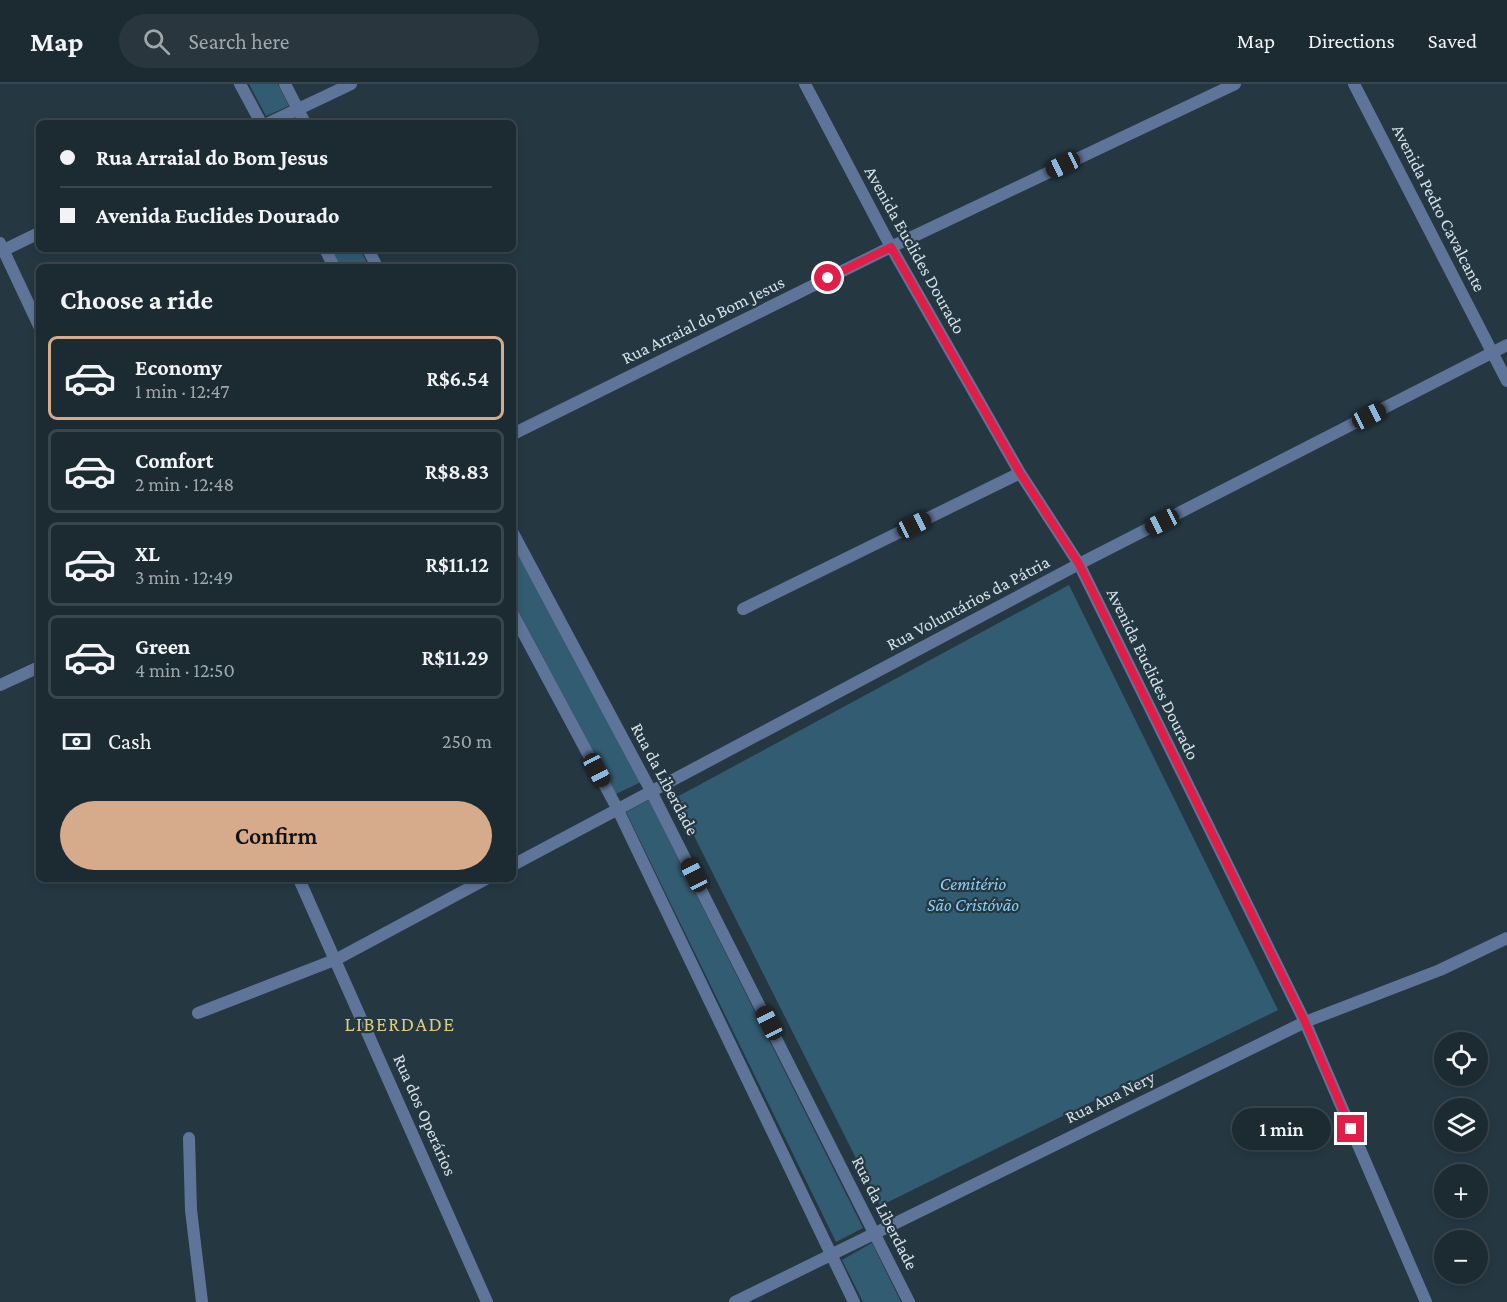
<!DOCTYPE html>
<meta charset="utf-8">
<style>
:root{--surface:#1c2a32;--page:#29363e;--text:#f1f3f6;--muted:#a0a7ac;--line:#3a464d;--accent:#d6ab8b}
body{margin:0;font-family:"Crimson Pro",serif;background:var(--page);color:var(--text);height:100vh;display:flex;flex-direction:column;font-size:22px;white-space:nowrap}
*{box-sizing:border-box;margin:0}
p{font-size:20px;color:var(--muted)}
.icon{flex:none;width:33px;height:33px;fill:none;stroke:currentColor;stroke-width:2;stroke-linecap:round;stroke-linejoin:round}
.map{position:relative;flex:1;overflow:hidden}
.drawer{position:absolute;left:36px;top:180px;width:480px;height:618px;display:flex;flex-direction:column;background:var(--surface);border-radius:9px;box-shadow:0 3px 9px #0003,0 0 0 2px var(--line)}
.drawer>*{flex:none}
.guide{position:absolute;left:36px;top:36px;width:480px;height:132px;border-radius:9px;box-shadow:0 3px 9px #0003,0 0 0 2px var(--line);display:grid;align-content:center;height:132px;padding:0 24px;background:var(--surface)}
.tools{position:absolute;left:1434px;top:948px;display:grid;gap:12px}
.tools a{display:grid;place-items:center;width:54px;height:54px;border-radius:50%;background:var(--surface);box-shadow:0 3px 9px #0003,0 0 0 2px var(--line);font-size:30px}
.end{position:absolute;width:27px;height:27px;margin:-14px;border:8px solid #e11d48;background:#fff;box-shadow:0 0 0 3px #fff}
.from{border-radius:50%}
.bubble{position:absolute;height:42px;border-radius:21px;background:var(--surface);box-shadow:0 3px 9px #0003,0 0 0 2px var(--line);font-size:20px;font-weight:600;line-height:42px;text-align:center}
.car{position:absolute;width:18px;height:36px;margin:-18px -9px;border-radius:8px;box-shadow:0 0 4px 2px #0007;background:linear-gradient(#222 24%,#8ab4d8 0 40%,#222 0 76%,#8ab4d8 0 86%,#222 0)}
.guide b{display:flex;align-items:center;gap:21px;height:57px;font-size:22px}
.guide b+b{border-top:2px solid var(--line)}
.guide i{width:15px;height:15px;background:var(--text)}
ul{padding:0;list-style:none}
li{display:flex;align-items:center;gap:18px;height:84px;margin:0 12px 9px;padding:0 12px;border:3px solid var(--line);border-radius:9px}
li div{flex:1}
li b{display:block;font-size:22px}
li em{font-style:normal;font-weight:600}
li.current{border-color:var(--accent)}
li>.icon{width:54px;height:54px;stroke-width:1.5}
h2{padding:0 24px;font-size:27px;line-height:72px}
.pay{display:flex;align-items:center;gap:15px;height:66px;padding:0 24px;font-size:22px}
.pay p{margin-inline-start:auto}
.action{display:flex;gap:12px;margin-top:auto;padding:12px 24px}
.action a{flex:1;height:69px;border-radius:36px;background:var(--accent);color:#111;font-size:24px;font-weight:600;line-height:69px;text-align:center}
header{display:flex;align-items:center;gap:36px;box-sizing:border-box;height:84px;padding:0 30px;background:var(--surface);border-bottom:2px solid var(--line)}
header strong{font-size:28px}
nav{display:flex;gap:33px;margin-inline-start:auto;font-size:21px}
.search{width:420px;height:54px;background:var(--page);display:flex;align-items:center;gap:15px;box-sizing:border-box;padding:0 21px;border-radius:33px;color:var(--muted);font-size:22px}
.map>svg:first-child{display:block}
.green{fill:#325c72}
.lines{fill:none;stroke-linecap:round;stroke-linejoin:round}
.street{stroke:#5e7599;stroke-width:12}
.route{stroke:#e11d48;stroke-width:8}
.labels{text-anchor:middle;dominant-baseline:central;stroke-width:4.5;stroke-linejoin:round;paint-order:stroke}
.street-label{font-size:18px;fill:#d5e0e7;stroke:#253842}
.park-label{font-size:18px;font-style:italic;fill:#8cd0f5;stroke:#253842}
.neighbourhood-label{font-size:20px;letter-spacing:1.5px;fill:#dacd7f;stroke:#253842}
</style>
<header>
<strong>Map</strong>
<div class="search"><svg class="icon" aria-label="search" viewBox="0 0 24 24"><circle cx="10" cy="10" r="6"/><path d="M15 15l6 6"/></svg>Search here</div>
<nav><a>Map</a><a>Directions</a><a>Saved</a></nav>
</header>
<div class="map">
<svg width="1507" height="1218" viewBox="0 0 1507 1218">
<rect width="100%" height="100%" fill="#253842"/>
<!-- green -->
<path class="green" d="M249,0H278L289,22L266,32Z
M331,165H360L369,183H340Z
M513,461L641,698L616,710L513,517Z
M1069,501L1278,926L880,1122L675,714Z
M649,716L863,1144L836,1158L626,728Z
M872,1159L901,1218H863L842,1176Z"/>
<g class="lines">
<!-- street -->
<path class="street" d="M240,0L261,39
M285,0L305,39
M805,0L891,163L1020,389L1079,480L1305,938L1426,1218
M1354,0L1507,297
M269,39L351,0
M0,159L39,242
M325,165L334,183
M368,165L377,183
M4,166L39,149
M513,350L891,163L1235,0
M513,449L651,707L909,1218
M743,525L1020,389
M513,530L617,724L854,1218
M0,601L39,583
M513,781L1079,480L1507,261
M299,795L487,1218
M198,929L337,875L486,795
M189,1054L191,1126L202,1218
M735,1218L1305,938L1440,886L1507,854"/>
</g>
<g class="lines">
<!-- route -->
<path class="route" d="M828,194L891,163L1020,389L1079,480L1305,938L1351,1045"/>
</g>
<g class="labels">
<!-- street labels -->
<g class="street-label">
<text transform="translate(1439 124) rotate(63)">Avenida Pedro Cavalcante</text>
<text transform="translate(915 166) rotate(61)">Avenida Euclides Dourado</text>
<text transform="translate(703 236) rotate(-26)">Rua Arraial do Bom Jesus</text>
<text transform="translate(968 519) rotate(-28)">Rua Voluntários da Pátria</text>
<text transform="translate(1153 590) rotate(64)">Avenida Euclides Dourado</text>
<text transform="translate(665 695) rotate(62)">Rua da Liberdade</text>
<text transform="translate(1110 1013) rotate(-26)">Rua Ana Nery</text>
<text transform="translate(425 1031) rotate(66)">Rua dos Operários</text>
<text transform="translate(885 1129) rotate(63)">Rua da Liberdade</text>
</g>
<!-- park labels -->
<g class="park-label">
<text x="973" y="800">Cemitério<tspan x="973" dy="21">São Cristóvão</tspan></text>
</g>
<!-- neighbourhood labels -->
<g class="neighbourhood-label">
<text x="400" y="940">LIBERDADE</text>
</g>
</g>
</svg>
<div class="tools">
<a><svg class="icon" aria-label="locate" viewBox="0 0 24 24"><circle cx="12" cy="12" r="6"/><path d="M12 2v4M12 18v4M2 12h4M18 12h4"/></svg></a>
<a><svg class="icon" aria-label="layers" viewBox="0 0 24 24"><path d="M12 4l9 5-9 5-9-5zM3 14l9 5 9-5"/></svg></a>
<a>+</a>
<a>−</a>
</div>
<i class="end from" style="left:828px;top:194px"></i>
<i class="end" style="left:1351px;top:1045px"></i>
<div class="bubble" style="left:1232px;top:1024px;width:99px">1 min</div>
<i class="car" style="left:1063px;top:81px;rotate:245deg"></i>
<i class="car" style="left:1369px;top:332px;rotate:63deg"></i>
<i class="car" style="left:1162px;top:438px;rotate:243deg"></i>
<i class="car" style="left:914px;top:441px;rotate:64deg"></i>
<i class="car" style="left:597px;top:686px;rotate:152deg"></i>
<i class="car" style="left:694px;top:791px;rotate:333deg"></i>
<i class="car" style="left:769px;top:939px;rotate:333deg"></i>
<div class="guide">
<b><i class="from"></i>Rua Arraial do Bom Jesus</b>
<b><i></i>Avenida Euclides Dourado</b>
</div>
<section class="drawer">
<h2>Choose a ride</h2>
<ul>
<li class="current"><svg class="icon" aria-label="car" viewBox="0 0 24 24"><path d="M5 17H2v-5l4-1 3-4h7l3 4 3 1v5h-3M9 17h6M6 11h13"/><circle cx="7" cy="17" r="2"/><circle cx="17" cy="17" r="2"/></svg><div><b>Economy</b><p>1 min · 12:47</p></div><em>R$6.54</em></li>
<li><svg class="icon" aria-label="car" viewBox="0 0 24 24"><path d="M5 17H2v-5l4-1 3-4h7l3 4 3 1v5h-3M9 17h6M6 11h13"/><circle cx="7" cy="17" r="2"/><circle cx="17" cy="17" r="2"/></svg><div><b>Comfort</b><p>2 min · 12:48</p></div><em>R$8.83</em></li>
<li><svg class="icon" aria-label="car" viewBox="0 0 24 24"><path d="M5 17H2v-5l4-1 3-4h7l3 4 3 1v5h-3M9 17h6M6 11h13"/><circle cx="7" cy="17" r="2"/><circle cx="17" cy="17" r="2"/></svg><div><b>XL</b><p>3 min · 12:49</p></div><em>R$11.12</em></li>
<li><svg class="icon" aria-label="car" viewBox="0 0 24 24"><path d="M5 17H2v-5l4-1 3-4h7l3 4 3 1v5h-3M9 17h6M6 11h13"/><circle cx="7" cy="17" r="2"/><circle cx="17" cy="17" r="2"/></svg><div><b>Green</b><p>4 min · 12:50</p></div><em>R$11.29</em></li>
</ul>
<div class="pay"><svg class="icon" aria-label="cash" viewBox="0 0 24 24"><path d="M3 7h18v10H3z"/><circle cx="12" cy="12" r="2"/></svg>Cash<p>250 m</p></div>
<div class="action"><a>Confirm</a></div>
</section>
</div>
